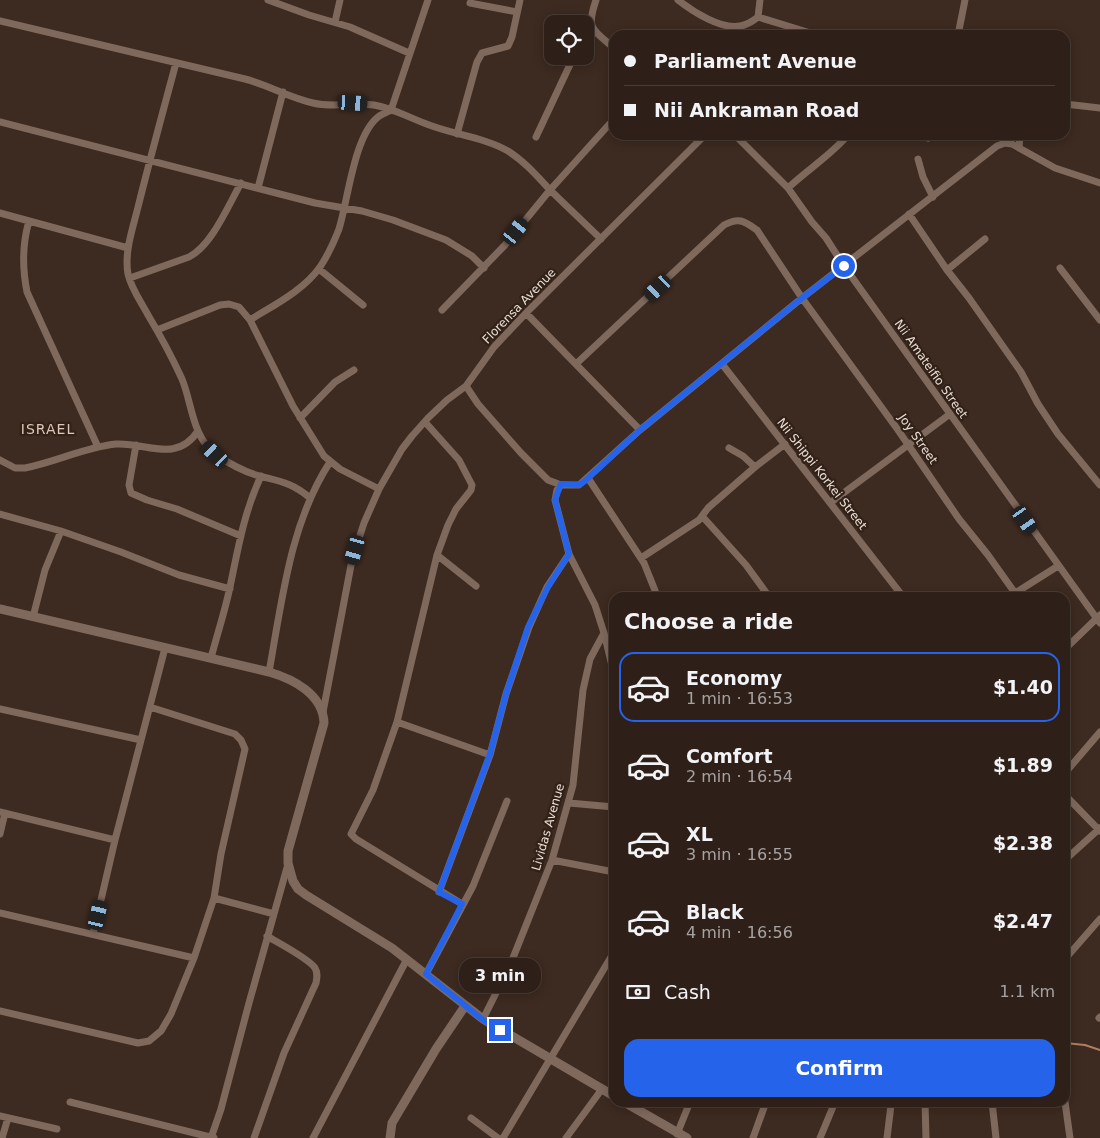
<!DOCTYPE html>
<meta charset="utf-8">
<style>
:root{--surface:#2e2018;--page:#362821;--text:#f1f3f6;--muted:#a7a3a2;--line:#493e37;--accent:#2563eb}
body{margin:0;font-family:"DejaVu Sans",sans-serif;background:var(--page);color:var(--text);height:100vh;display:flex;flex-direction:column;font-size:19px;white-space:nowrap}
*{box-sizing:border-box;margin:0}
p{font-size:16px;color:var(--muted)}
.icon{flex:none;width:28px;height:28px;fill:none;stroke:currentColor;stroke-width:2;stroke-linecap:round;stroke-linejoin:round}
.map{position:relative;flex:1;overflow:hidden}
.details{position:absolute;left:609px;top:592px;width:461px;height:515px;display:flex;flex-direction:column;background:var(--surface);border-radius:15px;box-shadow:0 2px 12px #0003,0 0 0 1px var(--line)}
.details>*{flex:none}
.banner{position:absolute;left:609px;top:30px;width:461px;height:110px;border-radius:15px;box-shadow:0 2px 12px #0003,0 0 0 1px var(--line);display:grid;align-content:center;height:110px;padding:0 15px;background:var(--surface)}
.buttons{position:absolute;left:544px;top:15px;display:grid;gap:10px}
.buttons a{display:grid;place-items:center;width:50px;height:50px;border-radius:10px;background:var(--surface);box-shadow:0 2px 12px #0003,0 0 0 1px var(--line);font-size:25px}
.end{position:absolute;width:22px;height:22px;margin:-11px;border:6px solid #2563eb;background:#fff;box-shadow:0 0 0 2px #fff}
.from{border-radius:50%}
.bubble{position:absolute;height:35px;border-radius:15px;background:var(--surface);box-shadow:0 2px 12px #0003,0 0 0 1px var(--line);font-size:16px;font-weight:700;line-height:35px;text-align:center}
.car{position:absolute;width:15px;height:30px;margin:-15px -8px;border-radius:6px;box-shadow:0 0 4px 1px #0007;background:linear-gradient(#222 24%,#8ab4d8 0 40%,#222 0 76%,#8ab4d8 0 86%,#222 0)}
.banner b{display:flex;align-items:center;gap:18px;height:48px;font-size:19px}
.banner b+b{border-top:1px solid var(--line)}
.banner i{width:12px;height:12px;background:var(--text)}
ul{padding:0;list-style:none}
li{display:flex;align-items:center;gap:15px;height:70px;margin:0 10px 8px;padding:0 5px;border:2px solid transparent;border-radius:15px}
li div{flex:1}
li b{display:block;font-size:19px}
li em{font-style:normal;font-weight:700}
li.selected{border-color:var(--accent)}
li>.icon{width:45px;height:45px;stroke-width:1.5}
h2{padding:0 15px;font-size:22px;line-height:60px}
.pay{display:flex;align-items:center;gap:12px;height:55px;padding:0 15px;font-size:19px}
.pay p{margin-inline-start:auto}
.cta{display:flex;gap:10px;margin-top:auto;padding:10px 15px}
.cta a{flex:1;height:58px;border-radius:15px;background:var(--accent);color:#fff;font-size:20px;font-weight:700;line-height:58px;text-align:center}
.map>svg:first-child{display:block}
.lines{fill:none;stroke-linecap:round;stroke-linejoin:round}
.stream{stroke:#b07f60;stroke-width:2}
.minor{stroke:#7f695d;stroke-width:7}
.tertiary{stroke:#7f695d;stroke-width:9}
.route{stroke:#2563eb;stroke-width:6}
.labels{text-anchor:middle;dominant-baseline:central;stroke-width:4.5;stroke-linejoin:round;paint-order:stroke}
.street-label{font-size:12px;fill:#ebdfd8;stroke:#322116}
.neighbourhood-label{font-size:14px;letter-spacing:1px;fill:#dec6b8;stroke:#322116}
</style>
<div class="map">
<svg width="1100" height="1138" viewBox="0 0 1100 1138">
<rect width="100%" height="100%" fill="#3d2a20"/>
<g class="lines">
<!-- stream -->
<path class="stream" d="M1065,1043L1085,1045L1100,1050"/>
<!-- minor -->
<path class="minor" d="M268,0L309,15L350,27L409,53
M596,0C586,29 592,29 614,48
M678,0C692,11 721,30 740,26C747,25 753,21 758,17L760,0
M470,3L517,12
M758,17L817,35
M0,21L245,79C268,85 290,98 313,103C333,108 354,102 374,105C394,108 413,120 432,126C457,135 485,138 508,151C524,161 537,176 550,190L505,245L442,310
M335,22L340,0
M585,33L590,22
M958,35L965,0
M176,63C163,111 150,159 138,207C133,228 124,252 128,274C131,288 141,302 148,315C160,335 172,357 182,379C192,403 192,436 215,454C228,463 247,473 263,477C283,482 294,484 310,498
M1065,104L1100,108
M0,122L315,203L362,211L393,220L446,240L472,256L484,268
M457,134L477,62L482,53L508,46L512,37L520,0
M735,135L788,188L812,222L826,238L844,266L1100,623
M536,137L574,56
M928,138L930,135
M1019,148L1020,135
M918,159L923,177L933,197
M258,188L283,92
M788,188C807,170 831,155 848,135
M0,213L128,248
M909,214L947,270L969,298L1021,372L1038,404L1058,434L1100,485
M29,221C22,245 22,267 27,292L98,447
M601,239L550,190L614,119
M1060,268L1100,320
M319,269L363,305
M947,270L985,239
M130,278L189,257C212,245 228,206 241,183
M526,313L640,430
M250,320C274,305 304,290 320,267C328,255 334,242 339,229C348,200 354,136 378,117C382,114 387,112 391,110L428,0
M157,330L220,305L229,304L239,307L250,320L293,406L324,456L340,469L379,489
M576,364L724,225C739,217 744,221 757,230L802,298L898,430L959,519L988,555L1015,593
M722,364L904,598
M466,386L478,404L521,453L548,480L561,485H579L640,430L802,298L997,146L1005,143L1012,144L1055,168L1100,183
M300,418L335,382L354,370
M425,422L459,460L472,485L471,490L456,509L448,525L437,555L397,722L373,790L351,834L356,839L462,904
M136,445L129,485L131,493L147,500L177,509L241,536
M729,448L743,456L755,467
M0,460L15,468H25C56,462 85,447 116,444C146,442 176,464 198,431
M588,478L644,563L658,598
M561,485L557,490L555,500L569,554L595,605L604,633L614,674
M830,503L950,414
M0,514L61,531L121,552L179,575L230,589
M702,516L746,565L770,598
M437,555L476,586
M641,558L699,520L708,508L755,467L785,444
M1006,598L1020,590L1058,566
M33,617L45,570L61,531
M1065,649L1100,615
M211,658C217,635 225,611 230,587C238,549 244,512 261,476
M269,672C282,601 290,523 330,462
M0,709L141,740
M323,712L352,560L364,523L379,489L402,449L412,436L428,418L447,400L466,386L494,347L526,313L705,135
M397,722L490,755
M1065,773L1100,732
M1065,795L1100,831
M569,803L614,807
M0,812L115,840
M0,834L5,813
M552,860L614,872
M1065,860L1100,828
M439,892L490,755L506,694L529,627L547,587L569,554
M214,898L274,914
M0,913L194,958
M93,934L115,840L165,648
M1065,959L1100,919
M426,974L473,886L507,801
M0,1011L138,1043L149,1041L161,1031L171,1014L194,958L214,898L221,854L245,749L241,740L235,734L150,707
M1099,1018L1100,1017
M483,1019L511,963L552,860L573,785L583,690L590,659L604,633
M70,1102L214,1138
M925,1102L926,1138
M992,1102L996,1138
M1065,1102L1070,1138
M0,1116L57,1129
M471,1118L498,1138
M677,1134L690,1102
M2,1138L8,1118
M211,1138L221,1109L249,1003L288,864
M254,1138L284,1053L316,983C317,978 318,973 315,968C308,958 278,943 267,936
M313,1138L407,959
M503,1138L614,952
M566,1138L602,1089
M753,1138L766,1102
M820,1138L835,1102
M887,1138L891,1105"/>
<!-- tertiary -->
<path class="tertiary" d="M0,609L269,672C293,679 323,694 324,723L288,851V863L293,881L298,889L306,895L392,948L483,1019L614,1096
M624,1102L687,1138
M390,1138L392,1123L436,1049L465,1006"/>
</g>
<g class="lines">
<!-- route -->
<path class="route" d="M500,1030L483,1020L426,974L462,904L439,892L490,754L506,694L528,627L548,587L569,554L555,500L561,484L579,485L585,481L640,430L802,298L844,266"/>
</g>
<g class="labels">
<!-- street labels -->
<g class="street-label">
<text transform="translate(519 306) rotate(-46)">Florensa Avenue</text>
<text transform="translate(931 369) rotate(55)">Nii Amateifio Street</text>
<text transform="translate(918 439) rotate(55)">Joy Street</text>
<text transform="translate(822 474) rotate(52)">Nii Shippi Korkei Street</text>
<text transform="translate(548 827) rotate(-74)">Lividas Avenue</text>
</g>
<!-- neighbourhood labels -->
<g class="neighbourhood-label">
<text x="48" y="429">ISRAEL</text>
</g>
</g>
</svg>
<div class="buttons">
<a><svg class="icon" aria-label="locate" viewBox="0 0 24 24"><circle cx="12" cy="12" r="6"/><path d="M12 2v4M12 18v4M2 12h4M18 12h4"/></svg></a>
</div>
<i class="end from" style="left:844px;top:266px"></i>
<i class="end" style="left:500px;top:1030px"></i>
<div class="bubble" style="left:459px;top:958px;width:82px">3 min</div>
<i class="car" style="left:353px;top:103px;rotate:93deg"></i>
<i class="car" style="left:516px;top:231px;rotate:39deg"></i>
<i class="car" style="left:658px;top:288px;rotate:227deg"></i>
<i class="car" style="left:215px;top:454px;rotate:313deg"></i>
<i class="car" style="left:1025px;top:520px;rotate:145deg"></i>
<i class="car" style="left:355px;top:550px;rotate:196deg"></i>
<i class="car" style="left:98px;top:915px;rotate:13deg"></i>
<div class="banner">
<b><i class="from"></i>Parliament Avenue</b>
<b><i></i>Nii Ankraman Road</b>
</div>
<section class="details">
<h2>Choose a ride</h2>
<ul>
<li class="selected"><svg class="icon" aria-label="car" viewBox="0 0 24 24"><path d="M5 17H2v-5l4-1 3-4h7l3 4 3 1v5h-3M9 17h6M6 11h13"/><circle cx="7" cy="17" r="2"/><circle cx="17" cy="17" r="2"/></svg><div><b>Economy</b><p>1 min · 16:53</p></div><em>$1.40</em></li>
<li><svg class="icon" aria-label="car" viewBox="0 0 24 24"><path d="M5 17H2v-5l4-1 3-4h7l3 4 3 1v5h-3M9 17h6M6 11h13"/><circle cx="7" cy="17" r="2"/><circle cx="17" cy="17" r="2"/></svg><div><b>Comfort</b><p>2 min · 16:54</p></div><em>$1.89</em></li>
<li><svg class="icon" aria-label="car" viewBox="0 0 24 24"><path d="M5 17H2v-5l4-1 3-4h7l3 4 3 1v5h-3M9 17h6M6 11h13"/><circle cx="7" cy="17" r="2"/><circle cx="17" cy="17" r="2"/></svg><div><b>XL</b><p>3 min · 16:55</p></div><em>$2.38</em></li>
<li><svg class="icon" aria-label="car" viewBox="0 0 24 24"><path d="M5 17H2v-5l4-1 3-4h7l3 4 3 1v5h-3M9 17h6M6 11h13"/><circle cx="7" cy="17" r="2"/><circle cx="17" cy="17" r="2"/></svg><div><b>Black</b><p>4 min · 16:56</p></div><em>$2.47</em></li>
</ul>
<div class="pay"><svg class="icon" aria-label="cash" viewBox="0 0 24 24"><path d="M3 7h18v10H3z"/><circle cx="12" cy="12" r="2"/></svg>Cash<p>1.1 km</p></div>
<div class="cta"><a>Confirm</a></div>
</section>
</div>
